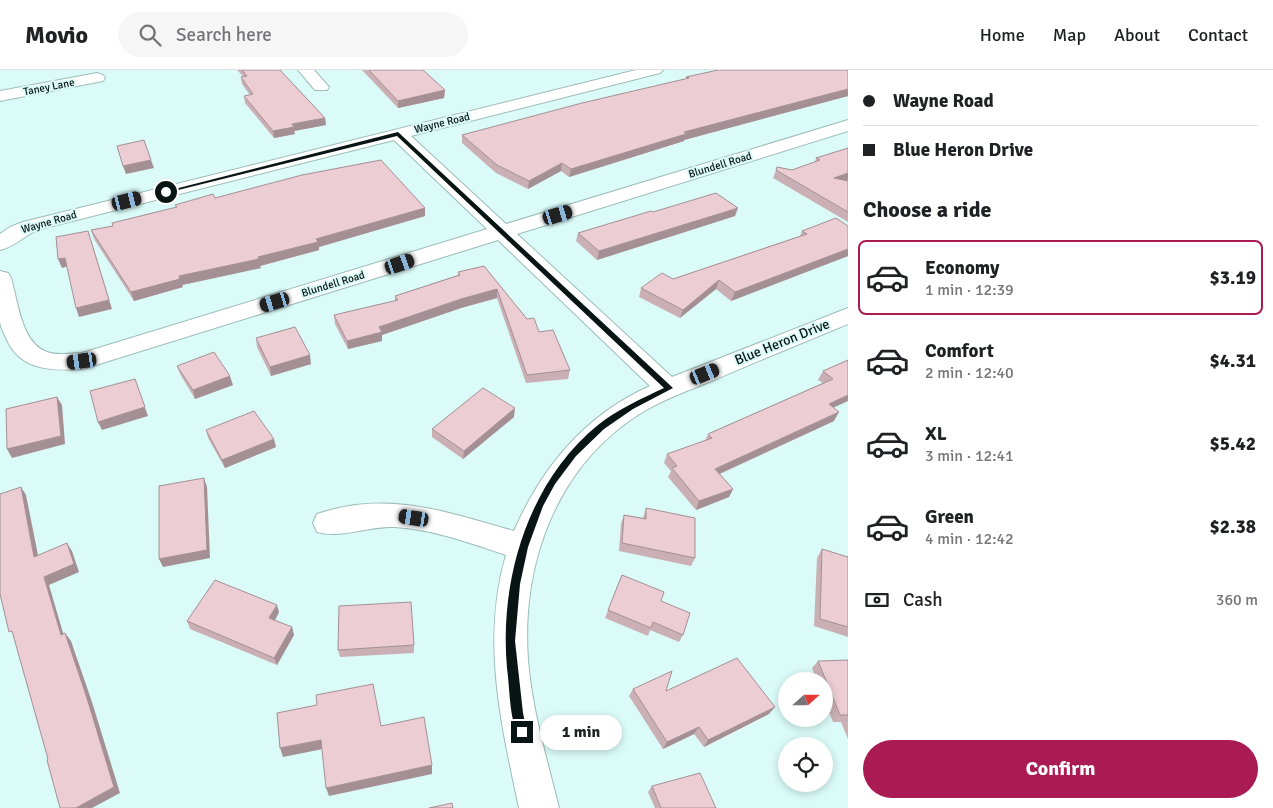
<!DOCTYPE html>
<meta charset="utf-8">
<style>
:root{--surface:#fff;--page:#f6f6f6;--text:#202124;--muted:#757577;--line:#e0e0e0;--accent:#aa1a53}
body{margin:0;font-family:Signika,sans-serif;background:var(--page);color:var(--text);height:100vh;display:flex;flex-direction:column;font-size:19px;white-space:nowrap}
*{box-sizing:border-box;margin:0}
p{font-size:16px;color:var(--muted)}
.icon{flex:none;width:28px;height:28px;fill:none;stroke:currentColor;stroke-width:2;stroke-linecap:round;stroke-linejoin:round}
.map{position:relative;flex:1;overflow:hidden}
.drawer{display:flex;flex-direction:column;background:var(--surface);width:425px}
.drawer>*{flex:none}
.top-card{display:grid;align-content:center;height:110px;padding:0 15px;background:var(--surface)}
.needle{width:32px;rotate:69deg}
.tools{position:absolute;left:778px;top:602px;display:grid;gap:10px}
.tools a{display:grid;place-items:center;width:55px;height:55px;border-radius:50%;background:var(--surface);box-shadow:0 2px 8px #0003;font-size:25px}
.end{position:absolute;width:22px;height:22px;margin:-11px;border:6px solid #091514;background:#fff;box-shadow:0 0 0 2px #fff}
.from{border-radius:50%}
.bubble{position:absolute;height:35px;border-radius:18px;background:var(--surface);box-shadow:0 2px 8px #0003;font-size:16px;font-weight:800;line-height:35px;text-align:center}
.car{position:absolute;width:15px;height:30px;margin:-15px -8px;border-radius:6px;box-shadow:0 0 4px 1px #0007;background:linear-gradient(#222 24%,#8ab4d8 0 40%,#222 0 76%,#8ab4d8 0 86%,#222 0)}
.top-card b{display:flex;align-items:center;gap:18px;height:48px;font-size:19px}
.top-card b+b{border-top:1px solid var(--line)}
.top-card i{width:12px;height:12px;background:var(--text)}
ul{padding:0;list-style:none}
li{display:flex;align-items:center;gap:15px;height:75px;margin:0 10px 8px;padding:0 5px;border:2px solid transparent;border-radius:8px}
li div{flex:1}
li b{display:block;font-size:19px}
li em{font-style:normal;font-weight:800}
li.current{border-color:var(--accent)}
li>.icon{width:45px;height:45px;stroke-width:1.5}
h2{padding:0 15px;font-size:22px;line-height:60px}
.pay{display:flex;align-items:center;gap:12px;height:55px;padding:0 15px;font-size:19px}
.pay p{margin-inline-start:auto}
.cta{display:flex;gap:10px;margin-top:auto;padding:10px 15px}
.cta a{flex:1;height:58px;border-radius:30px;background:var(--accent);color:#fff;font-size:20px;font-weight:800;line-height:58px;text-align:center}
header{display:flex;align-items:center;gap:30px;box-sizing:border-box;height:70px;padding:0 25px;background:var(--surface);border-bottom:1px solid var(--line)}
header strong{font-size:24px}
nav{display:flex;gap:28px;margin-inline-start:auto;font-size:18px}
.search{width:350px;height:45px;background:var(--page);display:flex;align-items:center;gap:12px;box-sizing:border-box;padding:0 18px;border-radius:28px;color:var(--muted);font-size:19px}
main{display:flex;flex:1;min-height:0}
.map>svg:first-child{display:block}
.lines{fill:none;stroke-linecap:round;stroke-linejoin:round}
.minor-casing{stroke:#9cbcb9;stroke-width:2}
.minor{fill:#fff;fill-rule:evenodd}
.wall{fill:#cab0b5}
.shaded-wall{fill:#a49094}
.building{fill:#ebcdd3;stroke:#a49094}
.route{fill:#091514}
.labels{text-anchor:middle;dominant-baseline:central;stroke-width:4;stroke-linejoin:round;paint-order:stroke}
.far-street-label{font-size:11px;fill:#091514;stroke:#dafbf8}
.street-label{font-size:14px;fill:#091514;stroke:#dafbf8}
</style>
<header>
<strong>Movio</strong>
<div class="search"><svg class="icon" aria-label="search" viewBox="0 0 24 24"><circle cx="10" cy="10" r="6"/><path d="M15 15l6 6"/></svg>Search here</div>
<nav><a>Home</a><a>Map</a><a>About</a><a>Contact</a></nav>
</header>
<main>
<div class="map">
<svg width="848" height="738" viewBox="0 0 848 738">
<rect width="100%" height="100%" fill="#dafbf8"/>
<g class="lines">
<!-- minor casing -->
<g class="minor-casing">
<path id="minor" d="M298,0H314L329,17L327,20H315Z
M636,0H663L660,3L411,66L506,154L848,50V61L517,164L672,307L848,238V254C803,273 757,291 712,311C689,320 667,328 646,340C558,392 521,491 528,590C532,640 547,689 559,738H519C501,653 481,570 506,485C470,473 432,459 394,457C369,456 339,469 317,462L313,453L317,444C388,420 446,442 514,461C542,397 585,345 650,316L498,170L83,299C53,301 21,301 7,270C4,264 1,258 0,252C0,235 0,218 0,201L8,203L11,208C18,231 21,273 47,282C58,286 71,283 82,283L487,159L394,70L37,160C24,166 14,177 0,180V164L10,157L23,152Z
M97,3L103,5L105,8L103,11L0,31V21Z"/>
</g>
<!-- minor -->
<use href="#minor" class="minor"/>
</g>
<!-- wall -->
<path class="wall" d="M237,0H280L325,48L326,55L294,61L295,64L274,68L245,33L244,26L250,25L242,14L241,7L243,6Z
M362,0H423L445,20L444,28L398,38Z
M848,0V26L684,70V71L569,107L561,101L528,119L496,103L462,73V65L686,9V7Z
M848,78L847,110L848,111V152L773,108L777,97L792,100L815,92L816,88Z
M215,128L425,138V146L319,177V180L260,196L261,198L182,215L183,217L134,231L94,169L91,160L113,156L176,138L175,135Z
M653,142L735,146L597,190L576,171L578,163Z
M848,156V186L731,231L716,219L680,248L639,227L641,218L673,209L800,166L802,161Z
M484,196L527,249L539,262L570,300L568,309L526,313L497,228L461,238L382,265V271L348,279L335,254L334,245L395,231V226L458,205V202Z
M256,268L311,294L271,306L257,277Z
M848,290L834,338V351L720,404L733,419L729,427L696,440L668,407L671,401L664,393L667,384L705,371L708,364L823,313L818,310L823,301Z
M177,296L233,315L195,329L180,304Z
M514,347L463,389L432,367V359Z
M206,360L276,377L225,398L208,368Z
M646,438L695,488L691,496L619,481L621,453L624,445L643,448Z
M822,479L848,487V567L814,556L817,488Z
M622,505L661,531L683,565L679,572L650,560L648,566L605,548Z
M279,542L275,550L292,557L294,565L277,595L190,559L187,551Z
M414,575V583L340,587L338,580Z
M848,590V669L841,652H833L824,629V611H817L812,598L818,591Z
M633,619L769,644L704,677L694,664L663,679L629,626Z
M652,716L716,738H655L648,722Z"/>
<!-- shaded-wall -->
<path class="shaded-wall" d="M848,19V26L684,70V71L569,107L571,99L684,62Z
M445,20L444,28L398,38V31Z
M325,48L326,55L294,61L295,64L274,68L273,61L292,54Z
M151,90L154,98L126,104L123,96Z
M562,93L561,101L528,119L529,111Z
M848,103V110L830,116L834,108Z
M425,138V146L319,177V180L260,196L261,198L182,215L183,217L134,231L131,222L179,206L258,187L316,169Z
M738,138L735,146L597,190L599,181Z
M88,161L112,239L79,247L76,238Z
M848,179V186L731,231L735,222Z
M65,188L69,196L62,198L58,189Z
M719,210L716,219L680,248L683,240Z
M497,219V228L461,238L382,265V271L348,279L347,271L379,257L461,229Z
M310,285L311,294L271,306L270,297Z
M230,306L233,315L195,329L193,320Z
M135,309L148,346L102,360L98,352Z
M848,325V331L824,342L829,334Z
M57,327L62,335L65,374L12,388L7,379Z
M515,338L514,347L463,389L464,381Z
M839,342L834,351L712,407L715,399Z
M274,369L276,377L225,398L222,390Z
M204,408L207,417L210,488L163,497L159,489Z
M21,417L26,425L40,495L34,487Z
M733,419L729,427L696,440L699,431Z
M67,473L72,481L79,502L49,515L66,573L61,565L44,507Z
M277,535L279,542L272,556L269,548Z
M292,557L294,565L277,595L274,588Z
M65,563L71,571L92,632L120,723L92,738H76Z
M775,637L769,644L704,677L708,670Z
M699,657L694,664L663,679L667,672Z
M321,670L323,679L283,687L280,678Z
M432,695V704L329,726L326,718Z"/>
<!-- building -->
<path class="building" d="M242,0H280L325,48L292,54L294,57L273,61L244,26L253,24L241,7L247,6Z
M369,0H423L445,20L398,31Z
M718,0H848V19L684,62L686,64L571,99L562,93L529,111L497,95L462,65L582,33L689,8L686,7Z
M144,70L151,90L123,96L117,76Z
M848,78V103L834,108L848,111V142L776,100L777,97L792,100L820,90L816,88Z
M381,90L425,138L316,169L318,172L258,187L259,189L179,206L180,209L131,222L91,160L113,156L112,153L177,137L175,135L213,124L215,128L302,105Z
M716,123L738,138L599,181L578,163L651,141L653,142Z
M836,148L848,156V179L735,222L719,210L683,240L641,218L662,203L673,209L807,164L802,161Z
M88,161L109,230L76,238L65,188L58,189L56,167Z
M484,196L527,249L534,248L539,262L553,260L570,300L527,305L497,219L461,229L379,257L382,262L347,271L334,245L398,230L395,226L460,205L458,202Z
M295,257L310,285L270,297L256,268Z
M214,282L230,306L193,320L177,296Z
M848,290V325L829,334L839,342L715,399L733,419L699,431L672,398L677,396L667,384L712,368L708,364L833,309L823,301Z
M135,309L145,337L98,352L90,321Z
M483,318L515,338L464,381L432,359Z
M57,327L61,366L7,379L6,339Z
M254,341L274,369L222,390L206,360Z
M204,408L207,480L159,489V416Z
M21,417L34,487L67,473L74,494L44,507L61,565L65,563L86,625L114,717L76,738H60L47,690L48,689L12,561L9,562L0,524V424Z
M646,438L695,448V488L622,473L624,445L646,449Z
M822,479L848,487V557L820,549Z
M622,505L664,522L661,531L690,543L683,565L653,552L651,558L608,540Z
M215,510L277,535L269,548L292,557L274,588L187,551Z
M411,532L414,575L338,580L339,536Z
M737,588L775,637L708,670L699,657L667,672L633,619L672,601L666,621Z
M848,590V645H840L818,591Z
M373,614L381,656L424,647L432,695L326,718L321,670L280,678L277,643L317,635L316,625Z
M700,703L716,738H661L652,716Z
M452,733L453,738H429Z"/>
<!-- route -->
<path class="route" d="M398,62L673,318L633,339L604,359L576,386L555,414L543,436L528,477L520,514L515,571L523,643L527,662L525,666L522,667L518,666C509,645 510,620 507,598C499,510 528,412 598,355C618,339 641,329 664,318L397,66L166,123L163,122Z"/>
<g class="labels">
<!-- far-street labels -->
<g class="far-street-label">
<text transform="translate(49 17) rotate(-11)">Taney Lane</text>
<text transform="translate(442 53) rotate(-14)">Wayne Road</text>
<text transform="translate(720 95) rotate(-17)">Blundell Road</text>
<text transform="translate(49 152) rotate(-16)">Wayne Road</text>
<text transform="translate(333 214) rotate(-17)">Blundell Road</text>
</g>
<!-- street labels -->
<g class="street-label">
<text transform="translate(782 272) rotate(-22)">Blue Heron Drive</text>
</g>
</g>
</svg>
<div class="tools">
<a><svg class="needle" viewBox="-14 -14 28 28"><path d="M0-13l5 13h-10z" fill="#e53935"/><path d="M0 13l5-13h-10z" fill="#757577"/></svg></a>
<a><svg class="icon" aria-label="locate" viewBox="0 0 24 24"><circle cx="12" cy="12" r="6"/><path d="M12 2v4M12 18v4M2 12h4M18 12h4"/></svg></a>
</div>
<i class="end from" style="left:166px;top:122px"></i>
<i class="end" style="left:522px;top:662px"></i>
<div class="bubble" style="left:540px;top:645px;width:82px">1 min</div>
<i class="car" style="left:127px;top:131px;rotate:76deg"></i>
<i class="car" style="left:558px;top:145px;rotate:73deg"></i>
<i class="car" style="left:400px;top:194px;rotate:71deg"></i>
<i class="car" style="left:275px;top:232px;rotate:253deg"></i>
<i class="car" style="left:82px;top:291px;rotate:262deg"></i>
<i class="car" style="left:705px;top:304px;rotate:68deg"></i>
<i class="car" style="left:414px;top:448px;rotate:279deg"></i>
</div>
<section class="drawer">
<div class="top-card">
<b><i class="from"></i>Wayne Road</b>
<b><i></i>Blue Heron Drive</b>
</div>
<h2>Choose a ride</h2>
<ul>
<li class="current"><svg class="icon" aria-label="car" viewBox="0 0 24 24"><path d="M5 17H2v-5l4-1 3-4h7l3 4 3 1v5h-3M9 17h6M6 11h13"/><circle cx="7" cy="17" r="2"/><circle cx="17" cy="17" r="2"/></svg><div><b>Economy</b><p>1 min · 12:39</p></div><em>$3.19</em></li>
<li><svg class="icon" aria-label="car" viewBox="0 0 24 24"><path d="M5 17H2v-5l4-1 3-4h7l3 4 3 1v5h-3M9 17h6M6 11h13"/><circle cx="7" cy="17" r="2"/><circle cx="17" cy="17" r="2"/></svg><div><b>Comfort</b><p>2 min · 12:40</p></div><em>$4.31</em></li>
<li><svg class="icon" aria-label="car" viewBox="0 0 24 24"><path d="M5 17H2v-5l4-1 3-4h7l3 4 3 1v5h-3M9 17h6M6 11h13"/><circle cx="7" cy="17" r="2"/><circle cx="17" cy="17" r="2"/></svg><div><b>XL</b><p>3 min · 12:41</p></div><em>$5.42</em></li>
<li><svg class="icon" aria-label="car" viewBox="0 0 24 24"><path d="M5 17H2v-5l4-1 3-4h7l3 4 3 1v5h-3M9 17h6M6 11h13"/><circle cx="7" cy="17" r="2"/><circle cx="17" cy="17" r="2"/></svg><div><b>Green</b><p>4 min · 12:42</p></div><em>$2.38</em></li>
</ul>
<div class="pay"><svg class="icon" aria-label="cash" viewBox="0 0 24 24"><path d="M3 7h18v10H3z"/><circle cx="12" cy="12" r="2"/></svg>Cash<p>360 m</p></div>
<div class="cta"><a>Confirm</a></div>
</section>
</main>
